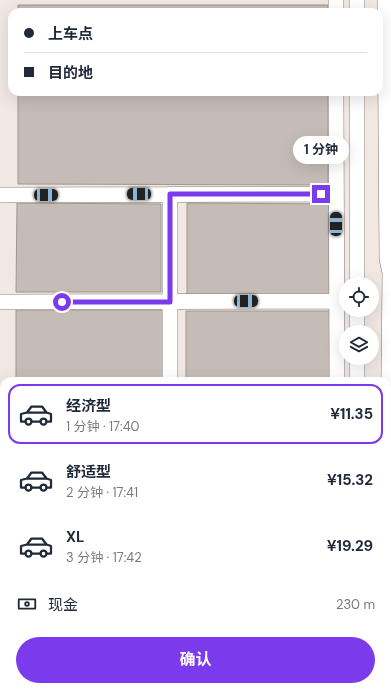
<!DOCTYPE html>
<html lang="zh">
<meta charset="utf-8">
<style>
:root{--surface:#fff;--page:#f2f2f3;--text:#1f2937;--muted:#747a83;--line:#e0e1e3;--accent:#7c3aed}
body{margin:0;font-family:"DM Sans","Noto Sans SC",sans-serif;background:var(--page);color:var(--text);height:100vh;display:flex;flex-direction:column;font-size:15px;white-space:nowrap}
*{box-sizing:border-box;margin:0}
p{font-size:13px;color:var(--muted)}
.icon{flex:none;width:22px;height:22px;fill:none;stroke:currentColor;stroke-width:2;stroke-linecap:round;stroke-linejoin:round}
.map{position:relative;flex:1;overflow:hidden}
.details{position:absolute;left:0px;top:377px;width:391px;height:314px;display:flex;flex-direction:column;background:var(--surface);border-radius:12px 12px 0 0;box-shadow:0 4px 16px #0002}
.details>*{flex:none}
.banner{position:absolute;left:8px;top:8px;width:375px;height:88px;border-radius:12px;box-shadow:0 4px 16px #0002;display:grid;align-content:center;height:88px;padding:0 16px;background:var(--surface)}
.buttons{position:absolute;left:339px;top:277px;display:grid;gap:8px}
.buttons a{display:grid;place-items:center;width:40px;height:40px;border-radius:50%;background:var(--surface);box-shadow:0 4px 16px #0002;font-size:20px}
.end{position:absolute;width:18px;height:18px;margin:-9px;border:5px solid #7c3aed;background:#fff;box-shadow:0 0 0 2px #fff}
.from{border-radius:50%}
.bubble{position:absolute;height:28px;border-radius:14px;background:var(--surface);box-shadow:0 4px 16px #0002;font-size:13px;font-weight:700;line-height:28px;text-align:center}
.car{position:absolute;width:12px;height:24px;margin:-12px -6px;border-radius:5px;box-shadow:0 0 3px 1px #0007;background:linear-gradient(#222 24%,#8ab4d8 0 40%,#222 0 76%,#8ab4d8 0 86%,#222 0)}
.banner b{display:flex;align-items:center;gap:14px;height:38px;font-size:15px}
.banner b+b{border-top:1px solid var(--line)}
.banner i{width:10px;height:10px;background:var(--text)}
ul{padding:7px 0 0;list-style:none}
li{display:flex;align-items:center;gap:12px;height:60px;margin:0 8px 6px;padding:0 8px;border:2px solid transparent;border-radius:12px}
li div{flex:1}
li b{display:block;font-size:15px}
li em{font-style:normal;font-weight:700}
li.on{border-color:var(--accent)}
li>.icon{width:36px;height:36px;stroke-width:1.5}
.pay{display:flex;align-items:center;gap:10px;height:44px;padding:0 16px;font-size:15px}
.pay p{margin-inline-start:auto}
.action{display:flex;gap:8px;margin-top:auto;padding:8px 16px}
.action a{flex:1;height:46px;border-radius:24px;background:var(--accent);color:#fff;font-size:16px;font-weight:700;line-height:46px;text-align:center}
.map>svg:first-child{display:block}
.industrial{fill:#eed9e8}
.building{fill:#c5bcb7;stroke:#9e9690}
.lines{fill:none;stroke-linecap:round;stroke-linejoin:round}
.minor-casing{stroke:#7f7672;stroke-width:16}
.minor{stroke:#fff;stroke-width:15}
.route{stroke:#7c3aed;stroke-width:5}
</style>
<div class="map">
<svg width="391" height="691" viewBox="0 0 391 691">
<rect width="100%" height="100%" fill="#f1e8e3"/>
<!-- industrial -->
<path class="industrial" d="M0,466L4,467V687H387V481H391V691H0Z"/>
<!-- building -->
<path class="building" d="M18,5H328V12H18Z
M18,92H328V185L18,184Z
M17,203L161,204V292H16Z
M187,203L332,204V295H187Z
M16,310H164V381H16Z
M186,311H331V381H186Z
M0,569H4V657H0Z
M387,581H391V669H387Z"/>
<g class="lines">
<!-- minor casing -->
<g class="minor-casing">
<path id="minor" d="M336,0V12
M357,0V12
M385,0L387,259L390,273L388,462
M336,92L337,381
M357,92V284
M170,194V381
M0,195L336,194
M0,302L337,301
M357,310V332
M357,358V381
M0,405H4
M0,448H4
M0,477H4
M387,490H391
M387,673H391
M60,691L70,687"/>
</g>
<!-- minor -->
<use href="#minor" class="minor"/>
</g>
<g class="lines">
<!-- route -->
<path class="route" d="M62,302H170V194H321"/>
</g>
</svg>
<div class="buttons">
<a><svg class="icon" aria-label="locate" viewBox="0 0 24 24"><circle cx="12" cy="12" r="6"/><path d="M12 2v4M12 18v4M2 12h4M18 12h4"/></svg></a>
<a><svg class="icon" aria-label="layers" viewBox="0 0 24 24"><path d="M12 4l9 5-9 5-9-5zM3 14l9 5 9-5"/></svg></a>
</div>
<i class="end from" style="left:62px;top:302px"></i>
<i class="end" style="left:321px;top:194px"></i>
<div class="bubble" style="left:293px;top:136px;width:56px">1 分钟</div>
<i class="car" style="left:139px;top:194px;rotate:270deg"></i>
<i class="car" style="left:46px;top:195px;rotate:90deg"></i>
<i class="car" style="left:336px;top:224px;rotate:0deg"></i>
<i class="car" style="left:246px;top:301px;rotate:90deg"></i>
<div class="banner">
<b><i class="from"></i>上车点</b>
<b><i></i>目的地</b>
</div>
<section class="details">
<ul>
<li class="on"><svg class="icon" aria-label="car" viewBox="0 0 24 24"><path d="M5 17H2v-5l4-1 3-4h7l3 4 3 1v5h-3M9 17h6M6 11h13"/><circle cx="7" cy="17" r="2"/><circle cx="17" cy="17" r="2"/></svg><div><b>经济型</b><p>1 分钟 · 17:40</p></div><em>¥11.35</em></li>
<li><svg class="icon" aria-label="car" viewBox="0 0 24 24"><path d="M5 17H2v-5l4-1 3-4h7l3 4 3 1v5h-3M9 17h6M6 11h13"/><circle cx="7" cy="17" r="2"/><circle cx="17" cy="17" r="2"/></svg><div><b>舒适型</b><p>2 分钟 · 17:41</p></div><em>¥15.32</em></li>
<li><svg class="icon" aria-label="car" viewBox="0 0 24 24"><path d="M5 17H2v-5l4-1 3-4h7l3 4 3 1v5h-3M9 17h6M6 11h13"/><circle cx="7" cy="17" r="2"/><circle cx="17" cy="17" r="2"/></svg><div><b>XL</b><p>3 分钟 · 17:42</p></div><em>¥19.29</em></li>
</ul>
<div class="pay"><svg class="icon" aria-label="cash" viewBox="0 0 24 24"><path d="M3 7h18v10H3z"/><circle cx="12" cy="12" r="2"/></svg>现金<p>230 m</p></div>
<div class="action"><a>确认</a></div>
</section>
</div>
